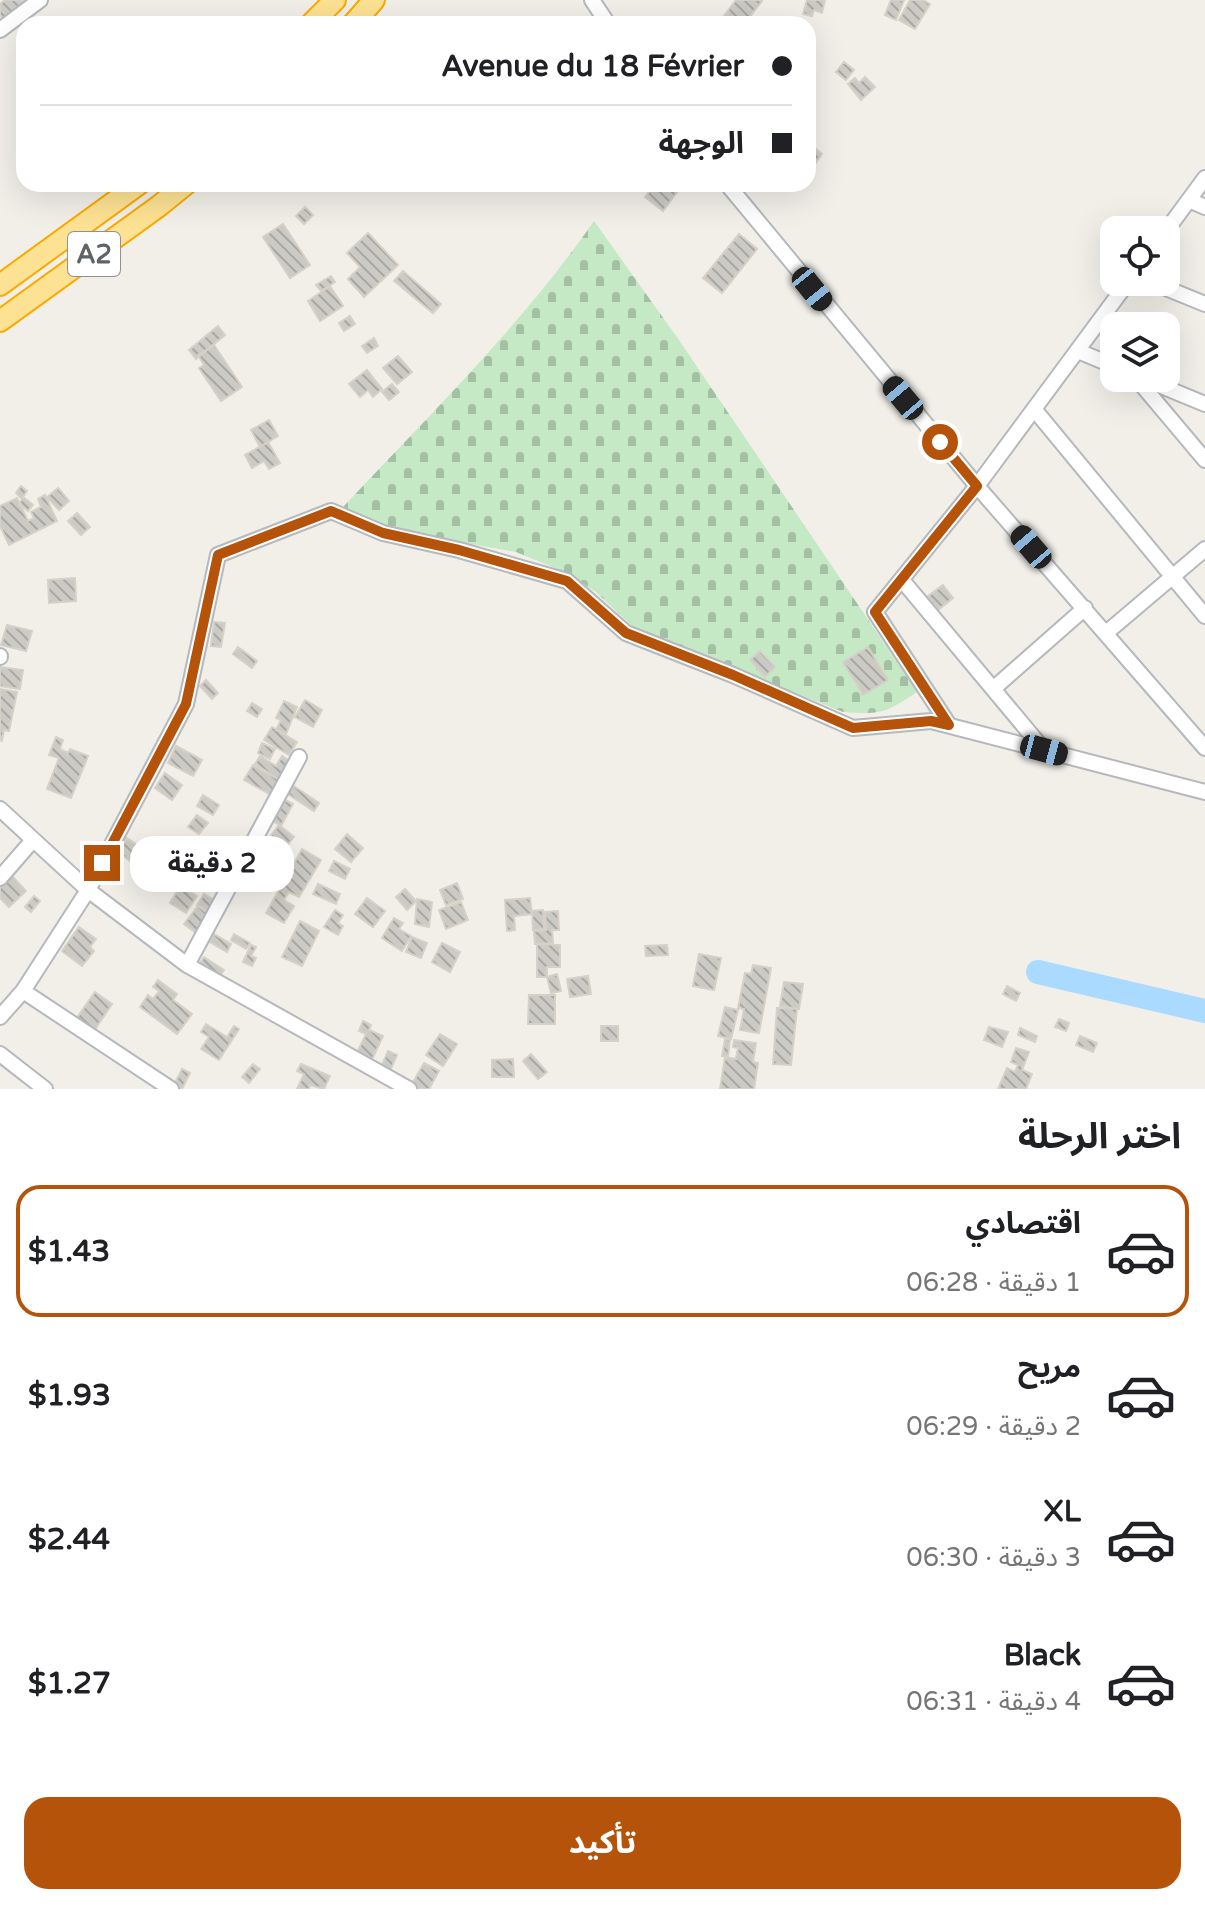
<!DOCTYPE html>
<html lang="ar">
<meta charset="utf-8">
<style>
:root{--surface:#fff;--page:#f2f2f2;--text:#202124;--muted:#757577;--line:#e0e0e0;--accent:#b45309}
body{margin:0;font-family:"Varela Round","Noto Sans Arabic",sans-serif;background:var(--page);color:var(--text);direction:rtl;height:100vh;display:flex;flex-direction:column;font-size:30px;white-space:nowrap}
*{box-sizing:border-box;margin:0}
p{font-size:26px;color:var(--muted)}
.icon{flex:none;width:44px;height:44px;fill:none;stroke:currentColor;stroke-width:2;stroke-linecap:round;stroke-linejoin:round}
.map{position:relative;height:1089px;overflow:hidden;direction:ltr}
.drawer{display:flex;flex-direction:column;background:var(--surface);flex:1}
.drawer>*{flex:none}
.guide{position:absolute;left:16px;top:16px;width:800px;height:176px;border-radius:24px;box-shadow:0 8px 32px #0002;direction:rtl;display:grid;align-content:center;height:176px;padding:0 24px;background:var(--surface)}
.buttons{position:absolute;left:1100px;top:216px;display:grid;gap:16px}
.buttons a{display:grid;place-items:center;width:80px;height:80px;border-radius:16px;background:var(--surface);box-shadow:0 8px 32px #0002;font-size:40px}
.end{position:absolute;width:36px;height:36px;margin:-18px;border:10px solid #b45309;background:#fff;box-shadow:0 0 0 4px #fff}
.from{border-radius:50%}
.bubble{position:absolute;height:56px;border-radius:24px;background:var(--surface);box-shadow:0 8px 32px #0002;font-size:26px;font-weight:700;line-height:56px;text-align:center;direction:rtl}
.car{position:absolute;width:24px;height:48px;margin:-24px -12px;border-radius:10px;box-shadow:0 0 6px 2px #0007;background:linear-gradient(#222 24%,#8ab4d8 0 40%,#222 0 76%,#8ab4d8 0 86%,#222 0)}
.guide b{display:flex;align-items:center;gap:28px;height:76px;font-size:30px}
.guide b+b{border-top:2px solid var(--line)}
.guide i{width:20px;height:20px;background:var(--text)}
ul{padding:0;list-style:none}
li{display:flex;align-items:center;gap:24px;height:132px;margin:0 16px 12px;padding:0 8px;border:4px solid transparent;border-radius:24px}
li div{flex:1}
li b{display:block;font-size:30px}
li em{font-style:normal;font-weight:700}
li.current{border-color:var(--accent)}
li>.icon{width:72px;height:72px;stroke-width:1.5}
h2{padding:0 24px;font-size:36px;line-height:96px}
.primary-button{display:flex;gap:16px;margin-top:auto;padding:16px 24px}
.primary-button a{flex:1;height:92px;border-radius:24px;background:var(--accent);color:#fff;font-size:32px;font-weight:700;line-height:92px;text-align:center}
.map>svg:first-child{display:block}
.cemetery{fill:url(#cemetery-stones)}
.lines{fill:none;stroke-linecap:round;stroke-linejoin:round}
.river{stroke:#aadaff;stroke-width:24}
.building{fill:url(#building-back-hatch);stroke:#d6d1c6;stroke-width:2}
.minor-casing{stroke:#b5b8bc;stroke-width:18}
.highway-casing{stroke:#f9ab00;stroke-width:24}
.minor{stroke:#fff;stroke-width:14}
.highway{stroke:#fde293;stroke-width:20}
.route{stroke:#b45309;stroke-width:10}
.labels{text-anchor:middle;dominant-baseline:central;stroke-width:6;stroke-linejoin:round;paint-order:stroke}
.shield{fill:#fff;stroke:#8f9295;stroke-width:2}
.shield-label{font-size:26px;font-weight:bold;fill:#5f6368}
</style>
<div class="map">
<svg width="1205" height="1089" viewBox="0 0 1205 1089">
<defs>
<pattern id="cemetery-stones" width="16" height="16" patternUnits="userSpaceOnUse" patternTransform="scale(2)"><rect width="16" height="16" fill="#c5e8c5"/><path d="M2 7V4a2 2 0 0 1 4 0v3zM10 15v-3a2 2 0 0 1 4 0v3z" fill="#a3c0a4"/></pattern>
<pattern id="building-back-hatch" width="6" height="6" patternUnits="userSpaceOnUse" patternTransform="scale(2)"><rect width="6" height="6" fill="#cccac5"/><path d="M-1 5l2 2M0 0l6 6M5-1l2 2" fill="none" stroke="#a9a8a4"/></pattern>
</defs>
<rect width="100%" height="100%" fill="#f1efe8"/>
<!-- cemetery -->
<path class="cemetery" d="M594,221L681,343L917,692C885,713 882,715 843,712L633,627L596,592L567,573L516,552L399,531L346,512L344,506C430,414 522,325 594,221Z"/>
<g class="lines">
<!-- river -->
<path class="river" d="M1038,972L1205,1011"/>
</g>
<!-- building -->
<path class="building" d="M5,0H31L5,21L0,15V4Z
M736,0H761L762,1L744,24H732L723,17Z
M807,0H825L822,13L814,10L812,16L803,14Z
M891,0H904L896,20L885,15Z
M910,0H923L930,4L915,29L899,20Z
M844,62L854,70L846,80L836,72Z
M865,77L875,87L861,100L848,84L855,78L859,83Z
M808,142L822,154L811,170L808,168Z
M655,184H683L663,211L645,197Z
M305,207L313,215L304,224L296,216Z
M283,224L310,265L290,278L263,237Z
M368,233L398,265L364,297L348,279L360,267L347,253Z
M739,234L757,249L722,293L703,278Z
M403,271L441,304L433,313L394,281Z
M331,276L335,282L321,291L316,285Z
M330,286L343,306L320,321L308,301Z
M350,316L355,324L344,331L339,323Z
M218,326L225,335L196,359L189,350Z
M374,338L378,346L367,353L362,346Z
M214,345L242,387L221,401L199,368L204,365L198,355Z
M398,356L412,372L397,384L383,368Z
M367,370L382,389L373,397L368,390L360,397L349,384Z
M392,384L399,392L389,400L382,392Z
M269,420L278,436L260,447L251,430Z
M268,442L280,463L269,469L264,461L252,468L245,455Z
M21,486L27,491L23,497L33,505L28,511L19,504L22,499L16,493Z
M58,488L69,501L59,510L47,497Z
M45,495L57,521L9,545L0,526V506L17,498L28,521L34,518L31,512L41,507L38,499Z
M77,513L90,527L81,535L68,521Z
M75,578L76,601L49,603L48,580Z
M943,585L953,598L938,610L927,597Z
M214,622L225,623L221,647L211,646Z
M7,625L32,631L26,651L1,645Z
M238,647L257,661L252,668L233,654Z
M868,647L888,680L863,695L843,662Z
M760,651L775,667L765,677L750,660Z
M0,667L23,670L20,689L0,686Z
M206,680L218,693L212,699L200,686Z
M0,689L17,692L9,731L4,730L2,741L0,740Z
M305,700L322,710L313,727L295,717Z
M284,701L297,707L286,734L276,730L281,720L276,718Z
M252,703L262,709L257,717L247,711Z
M272,727L297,742L289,755L264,740Z
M56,737L63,740L60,749L68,753L70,749L88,756L71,798L47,789L59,758L49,755Z
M262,743L275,749L270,759L258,753Z
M176,746L202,760L193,776L168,763Z
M260,756L276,766L282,756L291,762L280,780L255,764Z
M253,765L281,781L273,796L244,780Z
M165,773L182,785L172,800L155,788Z
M291,784L319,803L314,811L286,793Z
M203,795L219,805L213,815L197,806Z
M285,800L293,804L281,826L273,821Z
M197,815L208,823L199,834L188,827Z
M279,825L294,837L281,853L266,842Z
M347,834L363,848L351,862L335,849Z
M127,838L152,855L142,869L117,852Z
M171,838L182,850L171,861L159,848Z
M232,841L249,849L244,861L226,853Z
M266,847L287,862L274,877L255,860Z
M302,849L321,860L299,897L289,892L284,900L294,906L284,923L266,913Z
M158,853L180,871L167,886L151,872L156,866L151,861Z
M334,861L350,869L345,879L329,871Z
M12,876L26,891L9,907L0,898V887Z
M457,883L463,899L446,905L440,890Z
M318,884L340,894L336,904L313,894Z
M180,886L197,896L186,913L170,903Z
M405,889L416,901L407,910L396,897Z
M204,894L222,904L216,915L197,905Z
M34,896L40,901L31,912L25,907Z
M367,898L385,911L373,927L355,914Z
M530,898L532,914L514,916L515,930L507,931L505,900Z
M417,899L432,902L429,927L415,924Z
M461,902L468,920L446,929L439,910Z
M198,906L214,918L200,936L184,924Z
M335,910L343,915L338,923L343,926L338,935L324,927Z
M543,910L544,929L533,930L532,911Z
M558,911L559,930H552L553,943L535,944L534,931L546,930L545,912Z
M394,918L403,923L399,929L411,936L402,951L382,938Z
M300,921L319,931L302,966L282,957Z
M79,927L96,939L90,947L94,951L82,966L62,951Z
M214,934L231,944L227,952L210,942Z
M234,934L250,943L246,949L231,940Z
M412,937L427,943L421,958L406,952Z
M442,943L460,952L450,972L432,962Z
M537,944L560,945V967H547V977H537Z
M251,945L256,947L251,956L256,958L252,966L243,962Z
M667,945L668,955L646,956L645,946Z
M699,954L721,958L714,990L693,986Z
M204,957L224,970L216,981L197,967Z
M753,965L771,968L759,1033L740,1030L744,1009L738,1008L745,973L751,974Z
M557,974L561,991L551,993L547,977Z
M588,976L591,994L570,997L567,979Z
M158,980L177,994L173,1000L192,1014L177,1034L140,1007L148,995L153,999L159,991L153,987Z
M784,982L803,984L799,1009L780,1006Z
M1007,986L1020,993L1016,1001L1003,994Z
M95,992L112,1004L92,1034L74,1022Z
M529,995H555V1024H528Z
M725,1007L738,1010L731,1039L718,1036Z
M777,1008L797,1009L791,1065L773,1064Z
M1059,1019L1069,1023L1066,1031L1055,1027Z
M363,1021L371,1025L369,1030L383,1036L370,1064L355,1057L366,1034L359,1031Z
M206,1024L227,1037L234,1026L239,1029L219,1060L201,1049L209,1037L201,1032Z
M601,1026H618V1041H601Z
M989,1027L1008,1032L1002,1047L984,1040Z
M1020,1028L1037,1036L1035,1042L1018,1035Z
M440,1034L457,1044L443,1066L426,1055Z
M1080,1036L1097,1043L1093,1052L1076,1045Z
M725,1039L730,1040L728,1057L722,1056Z
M734,1040L756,1043L753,1062L758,1063L754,1089H720L725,1057L736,1059L738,1048L733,1047Z
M1016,1048L1029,1052L1022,1070L1032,1074L1026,1089H998L1007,1068L1015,1072L1018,1065L1011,1062Z
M388,1051L397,1055L390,1071L381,1067Z
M531,1054L547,1072L538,1079L523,1061Z
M513,1059L514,1077H492V1060Z
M424,1063L439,1071L429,1089H416L411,1086Z
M253,1064L260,1069L249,1083L242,1077Z
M301,1064L330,1076L324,1089L310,1085L309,1089H297L304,1074L297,1071Z
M182,1069L190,1073L182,1089L174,1085Z"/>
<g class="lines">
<!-- minor casing -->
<g class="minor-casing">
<path id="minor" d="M592,0L608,24
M0,30L40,0
M727,184L977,486L1205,748
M1189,200L1205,207
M1166,231L1205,178
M1151,282L1205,304
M1078,351L1114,366
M1136,378L1205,460
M1142,378L1205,404
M1034,409L1205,616
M902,580L1044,750
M1106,633L1205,549
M0,656V657
M993,689L1085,608
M949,725L875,612L977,486L1128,282
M0,809L88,890L187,965L409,1089
M0,878L33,840
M187,965L299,757
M23,991L171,1089
M0,1017L23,991L88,890L186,704L218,555L331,511L383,533L459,550L567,581L626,633L733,675L853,728L931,721L1205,792
M0,1054L45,1089"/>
</g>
<!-- highway casing -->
<g class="highway-casing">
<path id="highway" d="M311,24L335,0
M353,24L374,0
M0,285L139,184
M0,321L159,206L186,184"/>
</g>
<!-- minor -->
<use href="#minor" class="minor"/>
<!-- highway -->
<use href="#highway" class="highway"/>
</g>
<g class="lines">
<!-- route -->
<path class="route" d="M102,863L186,704L218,555L331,511L383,533L459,550L567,581L626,633L733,675L853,728L931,721L949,725L875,612L977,486L940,442"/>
</g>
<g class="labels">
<!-- shield labels -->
<rect class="shield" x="68" y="232" width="52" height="44" rx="6"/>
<g class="shield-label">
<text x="94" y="254">A2</text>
</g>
</g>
</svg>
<div class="buttons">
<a><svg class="icon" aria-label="locate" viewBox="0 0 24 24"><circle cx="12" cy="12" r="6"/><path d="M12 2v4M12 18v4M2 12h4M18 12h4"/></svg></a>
<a><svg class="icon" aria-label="layers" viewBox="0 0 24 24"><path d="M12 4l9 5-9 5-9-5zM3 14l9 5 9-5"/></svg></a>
</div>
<i class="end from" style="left:940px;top:442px"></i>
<i class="end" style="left:102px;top:863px"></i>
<div class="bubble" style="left:130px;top:836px;width:164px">2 دقيقة</div>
<i class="car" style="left:812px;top:289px;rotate:141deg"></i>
<i class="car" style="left:903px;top:398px;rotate:320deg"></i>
<i class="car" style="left:1031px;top:547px;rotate:319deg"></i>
<i class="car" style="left:1044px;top:750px;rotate:105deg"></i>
<div class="guide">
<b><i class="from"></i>Avenue du 18 Février</b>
<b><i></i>الوجهة</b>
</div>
</div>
<section class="drawer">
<h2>اختر الرحلة</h2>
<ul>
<li class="current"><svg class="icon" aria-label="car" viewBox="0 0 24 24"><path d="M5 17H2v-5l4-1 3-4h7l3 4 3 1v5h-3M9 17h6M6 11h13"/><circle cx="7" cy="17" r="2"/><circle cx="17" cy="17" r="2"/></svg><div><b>اقتصادي</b><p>1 دقيقة · 06:28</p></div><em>$1.43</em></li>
<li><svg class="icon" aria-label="car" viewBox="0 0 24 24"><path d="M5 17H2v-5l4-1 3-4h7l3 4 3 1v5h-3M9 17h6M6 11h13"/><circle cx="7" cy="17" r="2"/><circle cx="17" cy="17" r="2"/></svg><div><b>مريح</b><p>2 دقيقة · 06:29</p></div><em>$1.93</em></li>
<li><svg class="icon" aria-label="car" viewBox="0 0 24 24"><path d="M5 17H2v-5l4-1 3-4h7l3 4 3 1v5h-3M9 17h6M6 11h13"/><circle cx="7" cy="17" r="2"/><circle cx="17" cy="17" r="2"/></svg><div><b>XL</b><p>3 دقيقة · 06:30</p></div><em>$2.44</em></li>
<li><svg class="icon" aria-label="car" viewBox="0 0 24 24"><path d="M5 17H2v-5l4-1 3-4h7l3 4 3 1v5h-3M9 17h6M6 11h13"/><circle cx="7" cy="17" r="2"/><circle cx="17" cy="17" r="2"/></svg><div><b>Black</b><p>4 دقيقة · 06:31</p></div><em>$1.27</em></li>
</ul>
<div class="primary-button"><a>تأكيد</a></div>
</section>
